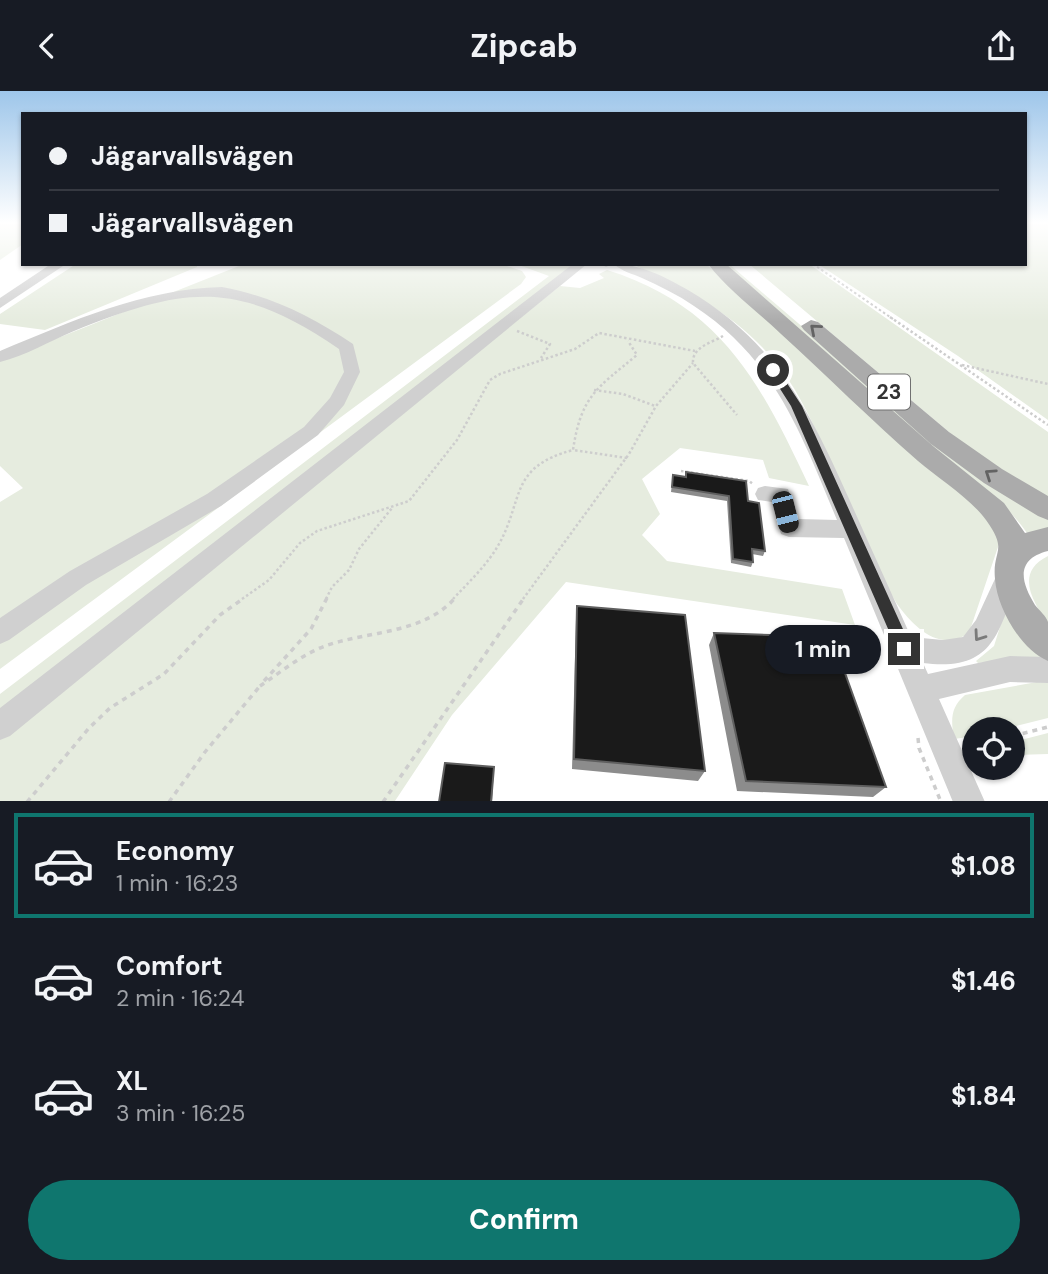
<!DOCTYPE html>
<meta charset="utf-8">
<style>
:root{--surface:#171b24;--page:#20242c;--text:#f1f3f6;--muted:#9ea1a6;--line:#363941;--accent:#0f766e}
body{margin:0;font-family:"DM Sans",sans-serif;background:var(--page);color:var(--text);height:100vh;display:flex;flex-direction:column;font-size:26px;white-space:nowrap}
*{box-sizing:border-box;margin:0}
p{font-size:23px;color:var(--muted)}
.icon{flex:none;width:38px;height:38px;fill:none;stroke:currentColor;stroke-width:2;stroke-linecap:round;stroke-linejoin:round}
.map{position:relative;height:710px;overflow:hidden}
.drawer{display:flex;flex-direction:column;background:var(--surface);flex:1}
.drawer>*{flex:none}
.top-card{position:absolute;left:21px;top:21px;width:1006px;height:154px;border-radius:0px;box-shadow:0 2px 5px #0004;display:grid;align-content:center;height:154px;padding:0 28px;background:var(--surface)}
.tools{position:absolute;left:962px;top:626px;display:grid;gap:14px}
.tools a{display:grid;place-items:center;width:63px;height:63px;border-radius:50%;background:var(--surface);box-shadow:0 2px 5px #0004;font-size:35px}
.end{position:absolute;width:32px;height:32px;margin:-16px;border:9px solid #333;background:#fff;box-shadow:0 0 0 4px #fff}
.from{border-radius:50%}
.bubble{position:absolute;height:49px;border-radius:24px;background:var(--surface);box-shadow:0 2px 5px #0004;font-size:23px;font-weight:700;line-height:49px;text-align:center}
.car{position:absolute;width:21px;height:42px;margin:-21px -10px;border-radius:9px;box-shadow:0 0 5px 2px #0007;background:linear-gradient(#222 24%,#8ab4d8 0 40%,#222 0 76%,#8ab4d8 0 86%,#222 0)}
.top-card b{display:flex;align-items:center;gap:24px;height:66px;font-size:26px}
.top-card b+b{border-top:2px solid var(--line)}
.top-card i{width:18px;height:18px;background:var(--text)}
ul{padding:12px 0 0;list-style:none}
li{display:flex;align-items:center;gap:21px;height:105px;margin:0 14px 10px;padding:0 14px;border:4px solid transparent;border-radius:0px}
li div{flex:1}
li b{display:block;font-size:26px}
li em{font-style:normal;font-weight:700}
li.current{border-color:var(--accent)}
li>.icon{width:63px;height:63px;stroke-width:1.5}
.primary-button{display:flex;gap:14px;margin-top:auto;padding:14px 28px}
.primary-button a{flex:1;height:80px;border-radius:42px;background:var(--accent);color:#fff;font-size:28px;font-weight:700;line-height:80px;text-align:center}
header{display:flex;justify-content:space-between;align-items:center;height:91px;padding:0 28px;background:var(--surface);font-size:32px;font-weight:700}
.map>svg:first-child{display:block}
.green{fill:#e6ecdf}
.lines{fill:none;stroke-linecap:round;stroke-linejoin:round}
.path-far2{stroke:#cdcdcd;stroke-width:2;stroke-dasharray:2.5 2.5;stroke-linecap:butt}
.path-far1{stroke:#cdcdcd;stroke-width:2.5;stroke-dasharray:2.5 2.5;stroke-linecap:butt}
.path{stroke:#cdcdcd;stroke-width:3.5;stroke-dasharray:5 5;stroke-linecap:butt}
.minor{fill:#d0d0d0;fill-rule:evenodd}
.major{fill:#ababab;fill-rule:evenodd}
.wall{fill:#8c8c8c}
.shaded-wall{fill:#5f5f5f}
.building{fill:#1a1a1a;stroke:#5f5f5f;stroke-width:2}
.oneway{stroke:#636363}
.oneway2{stroke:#7a7a7a}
.route{fill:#333}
.labels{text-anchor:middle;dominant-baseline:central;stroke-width:7;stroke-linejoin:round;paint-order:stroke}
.shield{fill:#fff;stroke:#707070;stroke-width:2}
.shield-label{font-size:21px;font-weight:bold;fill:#333}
</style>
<header><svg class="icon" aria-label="back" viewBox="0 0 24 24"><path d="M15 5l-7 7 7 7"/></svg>Zipcab<svg class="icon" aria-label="share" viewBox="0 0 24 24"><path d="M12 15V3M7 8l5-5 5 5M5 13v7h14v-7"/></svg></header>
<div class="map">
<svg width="1048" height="711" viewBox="0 0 1048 711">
<rect width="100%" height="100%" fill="#fff"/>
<!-- green -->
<path class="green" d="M0,131H23V153L0,169Z
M1026,131H1048V329L958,265L818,173H1026Z
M76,173H197V176L45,239L0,233V223Z
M244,173H501L522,180L526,186L521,193L0,578V411L23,397L0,375V270Z
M516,173H575L0,621V603L549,185Z
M632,173H706L984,422L999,447L998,456L969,542C939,562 914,536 897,513C868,463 847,407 823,354C809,324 794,292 772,267C735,223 684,197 632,173Z
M725,173H729L812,244L1048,428V439L1027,442C1000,403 956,378 920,346C855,289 791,230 725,173Z
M749,173H809L1048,341V409L962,352Z
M607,179C722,215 761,293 809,395L769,387L763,369L680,357L642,388L660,423L642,444L667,470L842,498L855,534L566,491L452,624L395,710L0,711V642L560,195L580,197L604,187L599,183Z
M1048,465V534C1033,510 1014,482 1048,465Z
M1005,520L1046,566L978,572L976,570L994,555Z
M1037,591L1048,592V627L1000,639H975V645L954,648C951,629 950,617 965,604Z
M1048,642V663L1013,664V651Z"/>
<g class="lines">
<!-- path-far2 -->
<path class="path-far2" d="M595,173L609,175
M813,173L893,228"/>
<!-- path-far1 -->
<path class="path-far1" d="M890,226L1048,334
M517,240L550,253L541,267
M723,245C711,252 692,256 693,272L737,324
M962,274L1048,293
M594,299L623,303L655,315
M627,367L573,359C581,305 597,297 637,264L628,250
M681,380L749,390L753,393
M242,508L269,489L300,452L317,440L409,410L457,349L490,289L500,283L575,258L599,242L695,260
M326,508L332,496L349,479L359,458L392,417
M453,508C469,491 488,473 499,453C524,408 509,376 573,359
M523,508L629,363L656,315L693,272"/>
<!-- path -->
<path class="path" d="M264,590L311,538L327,507
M260,595C281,581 301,564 325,555C367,540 424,543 455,507
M1013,645L1048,636
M918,647L919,657L941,711
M27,711L89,637L110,617L164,583L220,524L244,507
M169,711L205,661L260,595
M383,711L524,507"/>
<!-- minor -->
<path class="minor" d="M51,173H66L0,217V207Z
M573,173H587L10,645L0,649V617Z
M614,173C641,173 665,186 688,199C776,251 810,320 850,410C870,455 891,501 911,546L943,549L963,546L976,529L1000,477L1008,474L1016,477L1020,484C998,540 996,581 923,572L928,583L1010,565L1048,566V592L1010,591L939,608L985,711H953L844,447L789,446L781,443L772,411L758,409L755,403L758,397L765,395L788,398L798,428L837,429C801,343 775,268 694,215C678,204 660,195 642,187C633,183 621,180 614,173Z
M222,196C271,205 311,225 353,253L360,281L344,314L318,344L221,415L86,494L9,549L0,553V527L70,480L207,403L304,336L330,307L344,281L339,258C237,188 186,195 74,240C50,250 25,265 0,271V260C72,230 143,198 222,196Z"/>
<!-- major -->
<path class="major" d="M708,173H726L933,355L1004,412L1025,442L1048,436V460C1016,468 1020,490 1035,514C1039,519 1046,525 1048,531C1048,542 1048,558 1048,570C1021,559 997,517 995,488C992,458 1009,461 986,429C971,408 938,387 918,370C871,329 827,285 781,243C757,220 728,199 708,173Z
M811,229L818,231L949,341L1002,378L1048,405V429L1038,425L984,392L931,353L804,239L801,235Z"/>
</g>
<!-- wall -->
<path class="wall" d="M686,381L748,410L765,460L763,465L752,463L753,471L751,476L731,472L727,410L671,401L673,384L685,386Z
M577,515L705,680L698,690L572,678L576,528Z
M714,542L886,696L873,706L737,700L709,554Z"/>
<!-- shaded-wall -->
<path class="shaded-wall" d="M494,676L492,711H491Z"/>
<!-- building -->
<path class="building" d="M686,381L746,390L748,410L759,412L765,460L752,458L753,471L733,468L729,405L672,396L673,384L686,386Z
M577,515L685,524L705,680L574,668Z
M714,542L832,546L886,696L746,690Z
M445,672L494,676L491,711H439Z"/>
<!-- one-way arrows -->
<defs><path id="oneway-chevron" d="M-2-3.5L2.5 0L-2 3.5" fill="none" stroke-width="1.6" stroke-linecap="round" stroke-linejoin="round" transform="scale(1.75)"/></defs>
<g class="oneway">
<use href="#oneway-chevron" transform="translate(815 238) rotate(-139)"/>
<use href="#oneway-chevron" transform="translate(990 383) rotate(-146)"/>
</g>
<use class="oneway2" href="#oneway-chevron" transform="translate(979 545) rotate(125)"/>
<!-- sky -->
<linearGradient id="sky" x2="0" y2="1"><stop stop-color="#9ec6ea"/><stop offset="0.57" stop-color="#fff"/><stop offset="1" stop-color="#fff" stop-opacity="0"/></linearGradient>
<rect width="1048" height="231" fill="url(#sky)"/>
<!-- route -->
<path class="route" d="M770,277H777L802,315L912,558L910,563L904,565L899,563L791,315L768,279Z"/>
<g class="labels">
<!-- shield labels -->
<rect class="shield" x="868" y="283.5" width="42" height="35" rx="5"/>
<g class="shield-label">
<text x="889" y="301">23</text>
</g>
</g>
</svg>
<div class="tools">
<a><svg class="icon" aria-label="locate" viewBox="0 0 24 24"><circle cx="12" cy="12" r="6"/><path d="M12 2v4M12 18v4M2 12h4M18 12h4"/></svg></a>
</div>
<i class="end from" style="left:773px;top:279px"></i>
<i class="end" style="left:904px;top:558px"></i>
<div class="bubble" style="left:765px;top:534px;width:116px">1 min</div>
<i class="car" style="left:785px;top:421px;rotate:166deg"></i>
<div class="top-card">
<b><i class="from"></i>Jägarvallsvägen</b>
<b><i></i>Jägarvallsvägen</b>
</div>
</div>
<section class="drawer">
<ul>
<li class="current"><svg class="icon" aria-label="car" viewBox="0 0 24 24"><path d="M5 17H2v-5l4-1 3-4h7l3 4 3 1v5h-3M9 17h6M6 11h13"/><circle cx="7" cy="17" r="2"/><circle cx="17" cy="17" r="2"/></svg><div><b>Economy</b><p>1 min · 16:23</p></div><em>$1.08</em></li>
<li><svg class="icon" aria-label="car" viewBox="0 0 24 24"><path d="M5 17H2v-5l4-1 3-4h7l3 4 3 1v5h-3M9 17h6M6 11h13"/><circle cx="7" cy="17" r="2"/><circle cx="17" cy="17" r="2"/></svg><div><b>Comfort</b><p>2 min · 16:24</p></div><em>$1.46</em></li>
<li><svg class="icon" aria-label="car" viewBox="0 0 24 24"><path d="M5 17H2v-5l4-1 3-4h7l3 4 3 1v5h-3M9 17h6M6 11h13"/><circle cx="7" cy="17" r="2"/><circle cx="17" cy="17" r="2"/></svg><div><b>XL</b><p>3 min · 16:25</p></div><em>$1.84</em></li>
</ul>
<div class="primary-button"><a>Confirm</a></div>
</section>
